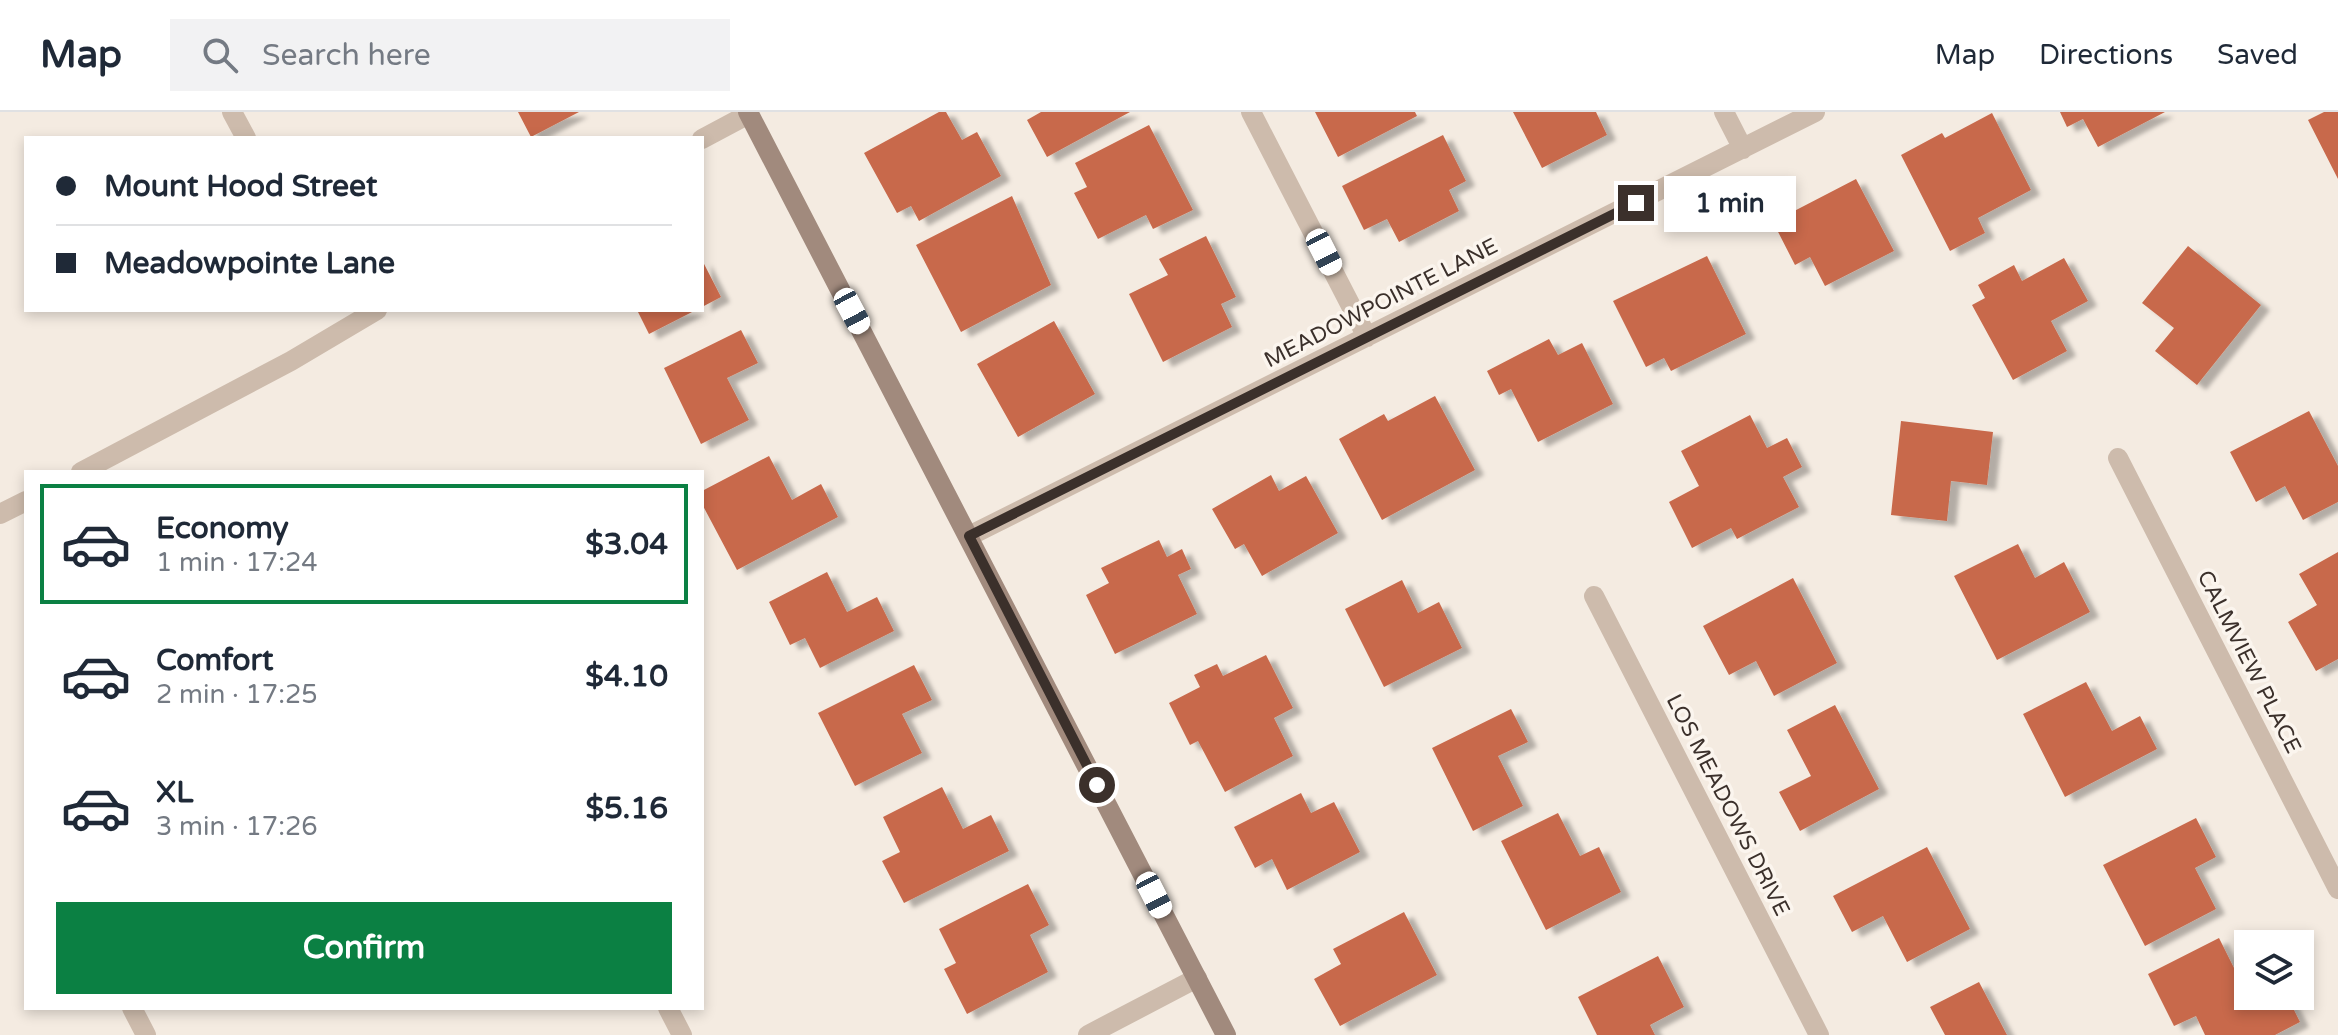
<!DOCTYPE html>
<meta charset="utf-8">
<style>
:root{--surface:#fff;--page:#f2f2f3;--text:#1f2937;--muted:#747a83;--line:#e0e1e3;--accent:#0b8043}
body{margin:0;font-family:"Varela Round",sans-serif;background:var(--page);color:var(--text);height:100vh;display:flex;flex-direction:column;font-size:30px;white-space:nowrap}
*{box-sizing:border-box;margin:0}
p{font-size:26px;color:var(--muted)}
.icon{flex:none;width:44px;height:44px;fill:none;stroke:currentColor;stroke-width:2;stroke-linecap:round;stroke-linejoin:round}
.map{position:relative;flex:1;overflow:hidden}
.side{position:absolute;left:24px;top:358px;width:680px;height:540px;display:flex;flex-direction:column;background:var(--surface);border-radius:0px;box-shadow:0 4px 12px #0003}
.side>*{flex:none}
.guide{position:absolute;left:24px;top:24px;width:680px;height:176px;border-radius:0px;box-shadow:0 4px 12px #0003;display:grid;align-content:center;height:176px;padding:0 32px;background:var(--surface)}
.buttons{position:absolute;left:2234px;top:818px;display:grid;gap:16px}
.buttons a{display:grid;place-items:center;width:80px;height:80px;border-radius:0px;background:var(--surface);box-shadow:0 4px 12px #0003;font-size:40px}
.end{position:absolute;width:36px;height:36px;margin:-18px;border:10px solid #3b302b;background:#fff;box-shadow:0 0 0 4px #fff}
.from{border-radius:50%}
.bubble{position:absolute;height:56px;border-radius:0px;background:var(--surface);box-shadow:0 4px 12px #0003;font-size:26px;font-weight:700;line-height:56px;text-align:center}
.car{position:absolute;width:24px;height:48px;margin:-24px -12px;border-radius:10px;box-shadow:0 0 6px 2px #0007;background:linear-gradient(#fff 24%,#345 0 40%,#fff 0 76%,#345 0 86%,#fff 0)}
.guide b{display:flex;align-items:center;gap:28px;height:76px;font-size:30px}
.guide b+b{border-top:2px solid var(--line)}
.guide i{width:20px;height:20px;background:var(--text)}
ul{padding:14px 0 0;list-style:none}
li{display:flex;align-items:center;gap:24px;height:120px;margin:0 16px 12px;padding:0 16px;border:4px solid transparent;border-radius:0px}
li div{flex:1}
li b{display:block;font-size:30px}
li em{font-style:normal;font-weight:700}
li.selected{border-color:var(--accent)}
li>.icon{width:72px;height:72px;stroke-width:1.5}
.primary-button{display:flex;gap:16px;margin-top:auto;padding:16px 32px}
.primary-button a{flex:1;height:92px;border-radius:0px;background:var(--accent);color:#fff;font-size:32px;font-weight:700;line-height:92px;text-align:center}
header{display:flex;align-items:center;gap:48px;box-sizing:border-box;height:112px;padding:0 40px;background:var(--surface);border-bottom:2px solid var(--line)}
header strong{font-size:38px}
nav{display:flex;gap:44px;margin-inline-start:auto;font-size:28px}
.search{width:560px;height:72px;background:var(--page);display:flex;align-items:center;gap:20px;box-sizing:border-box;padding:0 28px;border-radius:0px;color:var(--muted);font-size:30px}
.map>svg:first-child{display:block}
.building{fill:#c8694b;filter:url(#shadow)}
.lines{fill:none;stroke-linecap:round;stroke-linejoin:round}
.street{stroke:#cdbbac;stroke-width:20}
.secondary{stroke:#a18a7d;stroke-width:20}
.route{stroke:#3b302b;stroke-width:10}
.labels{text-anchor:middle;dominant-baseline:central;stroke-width:7;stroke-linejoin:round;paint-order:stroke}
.street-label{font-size:22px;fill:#3b302b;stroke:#fbf5ee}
</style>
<header>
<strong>Map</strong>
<div class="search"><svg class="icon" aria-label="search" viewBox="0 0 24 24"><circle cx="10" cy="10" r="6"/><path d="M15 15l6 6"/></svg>Search here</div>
<nav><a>Map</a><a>Directions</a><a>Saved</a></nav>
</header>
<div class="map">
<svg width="2338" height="923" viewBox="0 0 2338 923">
<defs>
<filter id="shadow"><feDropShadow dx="9" dy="5" stdDeviation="2" flood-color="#0004"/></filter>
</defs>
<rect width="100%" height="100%" fill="#f4ebe1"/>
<!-- building -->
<path class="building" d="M518,0H579L531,25Z
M939,0H946L962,28L977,20L1001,64L919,109L911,94L897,101L864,41Z
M1041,0H1130L1047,45L1027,8Z
M1315,0H1415L1417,4L1338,45Z
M1513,0H1596L1607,23L1542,56Z
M2060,0H2165L2098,35L2083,7L2067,15Z
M2324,0H2338V67L2308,8Z
M1992,1L2031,78L1978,106L1985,121L1950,139L1901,43L1942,21L1945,26Z
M1149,13L1193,98L1153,117L1146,103L1098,127L1074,81L1087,75L1075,51Z
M1443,23L1466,69L1449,78L1459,99L1399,130L1387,107L1364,118L1342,74Z
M1856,67L1894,139L1825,174L1810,145L1795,153L1773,110Z
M1012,84L1051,173L961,220L916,133Z
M1206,124L1236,185L1221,192L1232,215L1163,250L1129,182L1168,163L1159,147Z
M2188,134L2261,193L2197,273L2155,239L2174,216L2142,191Z
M1707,144L1746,222L1671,259L1664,246L1646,255L1613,189Z
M2064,146L2088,189L2051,209L2067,239L2013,268L1972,193L1985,186L1978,173L2014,153L2022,169Z
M702,148L721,185L702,195Z
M637,198H696L649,222Z
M1054,209L1095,282L1018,325L977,252Z
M741,218L758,251L727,266L749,308L701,332L664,256Z
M1549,227L1558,243L1582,231L1613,292L1538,330L1511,277L1499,283L1487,259Z
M1435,284L1475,358L1382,408L1339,327L1384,302L1388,309Z
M2309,299L2338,354V390L2303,408L2285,374L2256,390L2230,340Z
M1750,303L1767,336L1787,326L1802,355L1783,365L1799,395L1737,427L1731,416L1692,436L1669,390L1699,374L1681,339Z
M1901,309L1993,320L1987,373L1951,369L1947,409L1891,403Z
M769,344L792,388L821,372L838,405L737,458L702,392V379Z
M1271,363L1279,379L1306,364L1338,421L1262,464L1244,432L1235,437L1212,397Z
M1159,428L1167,445L1182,437L1191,457L1178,463L1197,502L1115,542L1086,483L1109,471L1101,456Z
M2018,432L2035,466L2064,450L2090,500L1997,548L1954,464Z
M2338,440V547L2316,559L2288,510L2317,493L2299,462Z
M827,460L847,500L877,485L894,519L820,556L805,526L790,533L769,490Z
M1793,466L1837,551L1774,584L1756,549L1729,563L1703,514Z
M1402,468L1418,501L1439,490L1462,536L1384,575L1345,497Z
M1266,543L1293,596L1274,606L1293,644L1225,680L1198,629L1190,633L1169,591L1200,575L1194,563L1217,552L1223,564Z
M914,553L932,588L902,602L922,641L855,674L818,601Z
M2086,570L2112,619L2140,604L2157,637L2065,685L2023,602Z
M1835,593L1879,677L1800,719L1779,680L1811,664L1787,618Z
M1511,597L1528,630L1498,644L1523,694L1473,719L1432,636Z
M942,675L963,717L991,703L1009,739L904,791L882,749L900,740L883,705Z
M1301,681L1311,701L1334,690L1360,740L1287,778L1272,747L1255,756L1234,715Z
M1558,701L1580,744L1599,735L1621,780L1546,818L1501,729Z
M2196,706L2216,745L2195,756L2216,797L2145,834L2103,753Z
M1927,735L1970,817L1907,850L1883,804L1852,820L1833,784Z
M1028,772L1049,813L1030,823L1048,860L967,902L944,857L956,851L939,817Z
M1404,800L1437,863L1340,914L1314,867L1341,852L1333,837Z
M2219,826L2250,888L2258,884H2287L2300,910L2275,923H2205L2196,904L2174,914L2148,862Z
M1658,844L1684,895L1650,913L1655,923H1597L1578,885Z
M1979,870L2007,923H1945L1930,895Z"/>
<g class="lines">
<!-- street -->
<path class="street" d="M232,0L246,26
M1251,0L1367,225
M1724,0L1743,37
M702,27L749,2
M2118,346L2338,777
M81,360L291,249L377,198
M0,402L26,389
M969,424L1815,0
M1594,484L1819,923
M132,896L146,923
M668,896L682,923
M1088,923L1197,866"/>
<!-- secondary -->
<path class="secondary" d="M748,0L1226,923"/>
</g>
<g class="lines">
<!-- route -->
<path class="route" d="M1097,673L969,424L1636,91"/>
</g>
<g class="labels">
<!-- street labels -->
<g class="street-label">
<text transform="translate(1381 191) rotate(-27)">MEADOWPOINTE LANE</text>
<text transform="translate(2249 550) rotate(63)">CALMVIEW PLACE</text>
<text transform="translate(1728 693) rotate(63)">LOS MEADOWS DRIVE</text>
</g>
</g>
</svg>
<div class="buttons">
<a><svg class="icon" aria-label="layers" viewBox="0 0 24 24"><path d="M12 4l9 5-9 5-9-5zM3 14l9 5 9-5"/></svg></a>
</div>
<i class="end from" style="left:1097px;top:673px"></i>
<i class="end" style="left:1636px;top:91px"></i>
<div class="bubble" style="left:1664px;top:64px;width:132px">1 min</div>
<i class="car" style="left:1324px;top:140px;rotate:153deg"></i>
<i class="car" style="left:852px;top:199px;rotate:152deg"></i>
<i class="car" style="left:1154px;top:783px;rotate:153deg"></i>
<div class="guide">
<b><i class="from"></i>Mount Hood Street</b>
<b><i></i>Meadowpointe Lane</b>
</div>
<section class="side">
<ul>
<li class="selected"><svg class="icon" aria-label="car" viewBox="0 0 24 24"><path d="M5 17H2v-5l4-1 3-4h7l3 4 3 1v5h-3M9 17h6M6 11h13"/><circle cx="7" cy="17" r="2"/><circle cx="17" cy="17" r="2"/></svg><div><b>Economy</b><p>1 min · 17:24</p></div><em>$3.04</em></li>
<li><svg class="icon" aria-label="car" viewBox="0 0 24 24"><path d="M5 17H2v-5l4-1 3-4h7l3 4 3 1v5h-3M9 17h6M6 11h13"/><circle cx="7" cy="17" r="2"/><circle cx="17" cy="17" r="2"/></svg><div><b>Comfort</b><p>2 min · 17:25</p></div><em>$4.10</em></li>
<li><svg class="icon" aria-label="car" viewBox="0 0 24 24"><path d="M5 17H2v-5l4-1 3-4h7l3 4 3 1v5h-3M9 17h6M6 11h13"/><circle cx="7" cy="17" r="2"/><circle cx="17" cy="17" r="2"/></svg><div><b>XL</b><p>3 min · 17:26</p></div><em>$5.16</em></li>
</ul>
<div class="primary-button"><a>Confirm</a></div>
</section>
</div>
